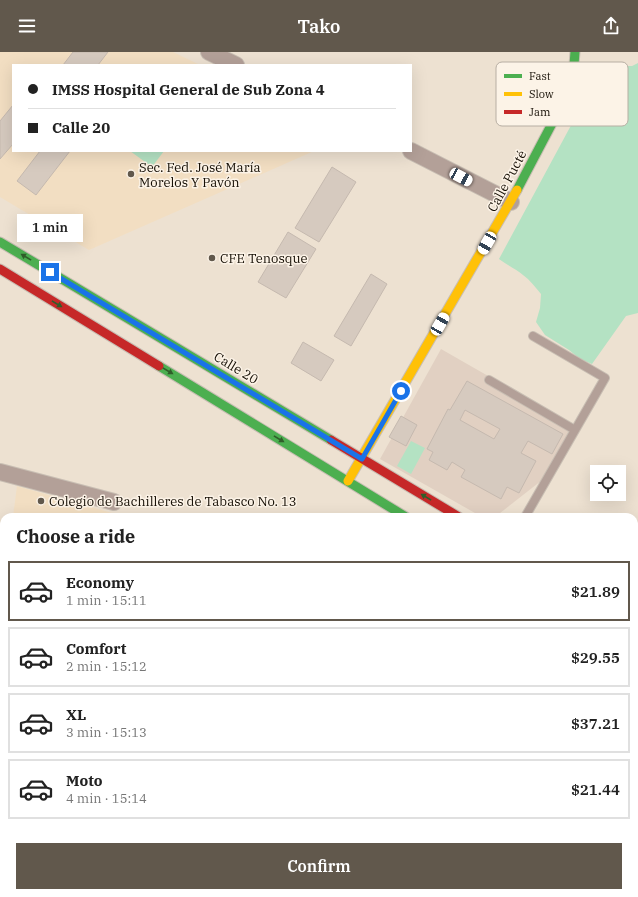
<!DOCTYPE html>
<meta charset="utf-8">
<style>
:root{--surface:#fff;--page:#f6f6f6;--text:#222;--muted:#767676;--line:#e0e0e0;--accent:#61584c}
body{margin:0;font-family:"IBM Plex Serif",serif;background:var(--page);color:var(--text);height:100vh;display:flex;flex-direction:column;font-size:15px;white-space:nowrap}
*{box-sizing:border-box;margin:0}
p{font-size:13px;color:var(--muted)}
.icon{flex:none;width:22px;height:22px;fill:none;stroke:currentColor;stroke-width:2;stroke-linecap:round;stroke-linejoin:round}
.map{position:relative;flex:1;overflow:hidden}
.side{position:absolute;left:0px;top:461px;width:638px;height:384px;display:flex;flex-direction:column;background:var(--surface);border-radius:12px 12px 0 0;box-shadow:0 4px 16px #0002}
.side>*{flex:none}
.top-card{position:absolute;left:12px;top:12px;width:400px;height:88px;border-radius:0px;box-shadow:0 4px 16px #0002;display:grid;align-content:center;height:88px;padding:0 16px;background:var(--surface)}
.buttons{position:absolute;left:590px;top:413px;display:grid;gap:8px}
.buttons a{display:grid;place-items:center;width:36px;height:36px;border-radius:0px;background:var(--surface);box-shadow:0 4px 16px #0002;font-size:20px}
.end{position:absolute;width:18px;height:18px;margin:-9px;border:5px solid #1a73e8;background:#fff;box-shadow:0 0 0 2px #fff}
.from{border-radius:50%}
.bubble{position:absolute;height:28px;border-radius:0px;background:var(--surface);box-shadow:0 4px 16px #0002;font-size:13px;font-weight:600;line-height:28px;text-align:center}
.car{position:absolute;width:12px;height:24px;margin:-12px -6px;border-radius:5px;box-shadow:0 0 3px 1px #0007;background:linear-gradient(#fff 24%,#345 0 40%,#fff 0 76%,#345 0 86%,#fff 0)}
.top-card b{display:flex;align-items:center;gap:14px;height:38px;font-size:15px}
.top-card b+b{border-top:1px solid var(--line)}
.top-card i{width:10px;height:10px;background:var(--text)}
ul{padding:0;list-style:none}
li{display:flex;align-items:center;gap:12px;height:60px;margin:0 8px 6px;padding:0 8px;border:2px solid var(--line);border-radius:0px}
li div{flex:1}
li b{display:block;font-size:15px}
li em{font-style:normal;font-weight:600}
li.active{border-color:var(--accent)}
li>.icon{width:36px;height:36px;stroke-width:1.5}
h2{padding:0 16px;font-size:18px;line-height:48px}
.cta{display:flex;gap:8px;margin-top:auto;padding:8px 16px}
.cta a{flex:1;height:46px;border-radius:0px;background:var(--accent);color:#fff;font-size:16px;font-weight:600;line-height:46px;text-align:center}
header{display:flex;justify-content:space-between;align-items:center;height:52px;padding:0 16px;background:var(--accent);color:#fff;font-size:18px;font-weight:600}
.map>svg:first-child{display:block}
.built{fill:#f2dec2}
.medical{fill:#e1d0c2}
.green{fill:#b4e2c3}
.building{fill:#d6cabf;stroke:#c5b9af;fill-rule:evenodd}
.lines{fill:none;stroke-linecap:round;stroke-linejoin:round}
.lane-casing{stroke:#c8beb3;stroke-width:10}
.street-casing{stroke:#c8beb3;stroke-width:18}
.fast-casing{stroke:#c8beb3;stroke-width:11}
.slow-casing{stroke:#c8beb3;stroke-width:11}
.jam-casing{stroke:#c8beb3;stroke-width:11}
.lane{stroke:#b3a098;stroke-width:8}
.street{stroke:#b3a098;stroke-width:16}
.fast{stroke:#4caf50;stroke-width:9}
.slow{stroke:#ffc107;stroke-width:9}
.jam{stroke:#c62828;stroke-width:9}
.oneway{fill:#305e2a}
.route{stroke:#1a73e8;stroke-width:5}
.poi-dot{fill:#61584c;stroke:#fcf3e7;stroke-width:1.5}
.labels{text-anchor:middle;dominant-baseline:central;stroke-width:3;stroke-linejoin:round;paint-order:stroke}
.poi-label{font-size:13px;fill:#150e04;stroke:#fcf3e7;text-anchor:start}
.street-label{font-size:13px;fill:#150e04;stroke:#fcf3e7}
.key{fill:#fcf3e7;stroke:#b7aea3;stroke-width:1}
.key-label{font-size:11px;fill:#150e04}
</style>
<header><svg class="icon" aria-label="menu" viewBox="0 0 24 24"><path d="M4 6h16M4 12h16M4 18h16"/></svg>Tako<svg class="icon" aria-label="share" viewBox="0 0 24 24"><path d="M12 15V3M7 8l5-5 5 5M5 13v7h14v-7"/></svg></header>
<div class="map">
<svg width="638" height="845" viewBox="0 0 638 845">
<rect width="100%" height="100%" fill="#ede1d1"/>
<!-- built -->
<path class="built" d="M0,0H173L200,13H13V99H314L89,198L0,145Z
M17,434L119,463V465H13Z"/>
<!-- medical -->
<path class="medical" d="M441,297L574,373L546,425L495,465H482L380,407Z"/>
<!-- green -->
<path class="green" d="M638,11V261L626,264L592,312L580,307L569,298L545,283L536,270L540,256L541,242C535,235 530,228 523,223C516,217 507,213 499,207L603,14H632Z
M130,99H164L152,115Z
M411,389L425,396L411,422L397,414Z
M0,590L4,592V841H634V782L638,783V845H0Z"/>
<!-- building -->
<path class="building" d="M73,0H108L98,13H63Z
M13,53V92L0,107V69Z
M40,99H70L36,143L17,129Z
M332,115L356,130L319,190L295,176Z
M288,180L316,197L286,246L258,230Z
M371,222L387,232L351,294L334,284Z
M303,290L334,308L321,329L291,311Z
M467,329L563,382L552,402L528,389L521,401L536,409L519,441L507,435L501,447L461,425L465,418L452,410L447,418L429,408L433,400L427,397L448,357L450,358ZM465,358L500,377L494,387L460,368Z
M401,364L417,373L406,394L389,385Z"/>
<g class="lines">
<!-- lane casing -->
<g class="lane-casing">
<path id="lane" d="M489,328L575,378
M525,465L605,326L533,284"/>
</g>
<!-- street casing -->
<g class="street-casing">
<path id="street" d="M209,0L236,13
M411,99L511,150
M0,420L114,450"/>
</g>
<!-- fast casing -->
<g class="fast-casing">
<path id="fast" d="M517,138L556,64L574,13L575,0
M0,190L331,388
M159,314L406,465
M634,569L638,571
M634,601L638,603"/>
</g>
<!-- slow casing -->
<g class="slow-casing">
<path id="slow" d="M348,429L517,138"/>
</g>
<!-- jam casing -->
<g class="jam-casing">
<path id="jam" d="M0,217L159,314
M331,388L459,465"/>
</g>
<!-- lane -->
<use href="#lane" class="lane"/>
<!-- street -->
<use href="#street" class="street"/>
<!-- fast -->
<use href="#fast" class="fast"/>
<!-- slow -->
<use href="#slow" class="slow"/>
<!-- jam -->
<use href="#jam" class="jam"/>
</g>
<!-- one-way arrows -->
<defs><path id="oneway-solid" d="M-6-.8H1V-3.2L6.5 0L1 3.2V.8H-6Z"/></defs>
<g class="oneway">
<use href="#oneway-solid" transform="translate(26 205) rotate(-149)"/>
<use href="#oneway-solid" transform="translate(57 252) rotate(31)"/>
<use href="#oneway-solid" transform="translate(168 319) rotate(31)"/>
<use href="#oneway-solid" transform="translate(279 387) rotate(31)"/>
<use href="#oneway-solid" transform="translate(426 445) rotate(-149)"/>
</g>
<g class="lines">
<!-- route -->
<path class="route" d="M50,220L362,407L401,339"/>
</g>
<!-- markers -->
<g class="poi-dot">
<circle cx="131" cy="122" r="4"/>
<circle cx="212" cy="206" r="4"/>
<circle cx="41" cy="449" r="4"/>
</g>
<g class="labels">
<!-- poi labels -->
<g class="poi-label">
<text x="139" y="115">Sec. Fed. José María<tspan x="139" dy="15">Morelos Y Pavón</tspan></text>
<text x="220" y="206">CFE Tenosque</text>
<text x="49" y="449">Colegio de Bachilleres de Tabasco No. 13</text>
</g>
<!-- street labels -->
<g class="street-label">
<text transform="translate(507 129) rotate(-62)">Calle Pucté</text>
<text transform="translate(236 316) rotate(31)">Calle 20</text>
</g>
</g>
<!-- legend -->
<rect x="496" y="10" width="132" height="64" rx="6" class="key"/>
<rect x="504" y="22" width="18" height="4" fill="#4caf50"/>
<rect x="504" y="40" width="18" height="4" fill="#ffc107"/>
<rect x="504" y="58" width="18" height="4" fill="#c62828"/>
<g class="key-label">
<text x="529" y="28">Fast</text>
<text x="529" y="46">Slow</text>
<text x="529" y="64">Jam</text>
</g>
</svg>
<div class="buttons">
<a><svg class="icon" aria-label="locate" viewBox="0 0 24 24"><circle cx="12" cy="12" r="6"/><path d="M12 2v4M12 18v4M2 12h4M18 12h4"/></svg></a>
</div>
<i class="end from" style="left:401px;top:339px"></i>
<i class="end" style="left:50px;top:220px"></i>
<div class="bubble" style="left:17px;top:162px;width:66px">1 min</div>
<i class="car" style="left:461px;top:125px;rotate:118deg"></i>
<i class="car" style="left:487px;top:191px;rotate:210deg"></i>
<i class="car" style="left:440px;top:272px;rotate:30deg"></i>
<div class="top-card">
<b><i class="from"></i>IMSS Hospital General de Sub Zona 4</b>
<b><i></i>Calle 20</b>
</div>
<section class="side">
<h2>Choose a ride</h2>
<ul>
<li class="active"><svg class="icon" aria-label="car" viewBox="0 0 24 24"><path d="M5 17H2v-5l4-1 3-4h7l3 4 3 1v5h-3M9 17h6M6 11h13"/><circle cx="7" cy="17" r="2"/><circle cx="17" cy="17" r="2"/></svg><div><b>Economy</b><p>1 min · 15:11</p></div><em>$21.89</em></li>
<li><svg class="icon" aria-label="car" viewBox="0 0 24 24"><path d="M5 17H2v-5l4-1 3-4h7l3 4 3 1v5h-3M9 17h6M6 11h13"/><circle cx="7" cy="17" r="2"/><circle cx="17" cy="17" r="2"/></svg><div><b>Comfort</b><p>2 min · 15:12</p></div><em>$29.55</em></li>
<li><svg class="icon" aria-label="car" viewBox="0 0 24 24"><path d="M5 17H2v-5l4-1 3-4h7l3 4 3 1v5h-3M9 17h6M6 11h13"/><circle cx="7" cy="17" r="2"/><circle cx="17" cy="17" r="2"/></svg><div><b>XL</b><p>3 min · 15:13</p></div><em>$37.21</em></li>
<li><svg class="icon" aria-label="car" viewBox="0 0 24 24"><path d="M5 17H2v-5l4-1 3-4h7l3 4 3 1v5h-3M9 17h6M6 11h13"/><circle cx="7" cy="17" r="2"/><circle cx="17" cy="17" r="2"/></svg><div><b>Moto</b><p>4 min · 15:14</p></div><em>$21.44</em></li>
</ul>
<div class="cta"><a>Confirm</a></div>
</section>
</div>
